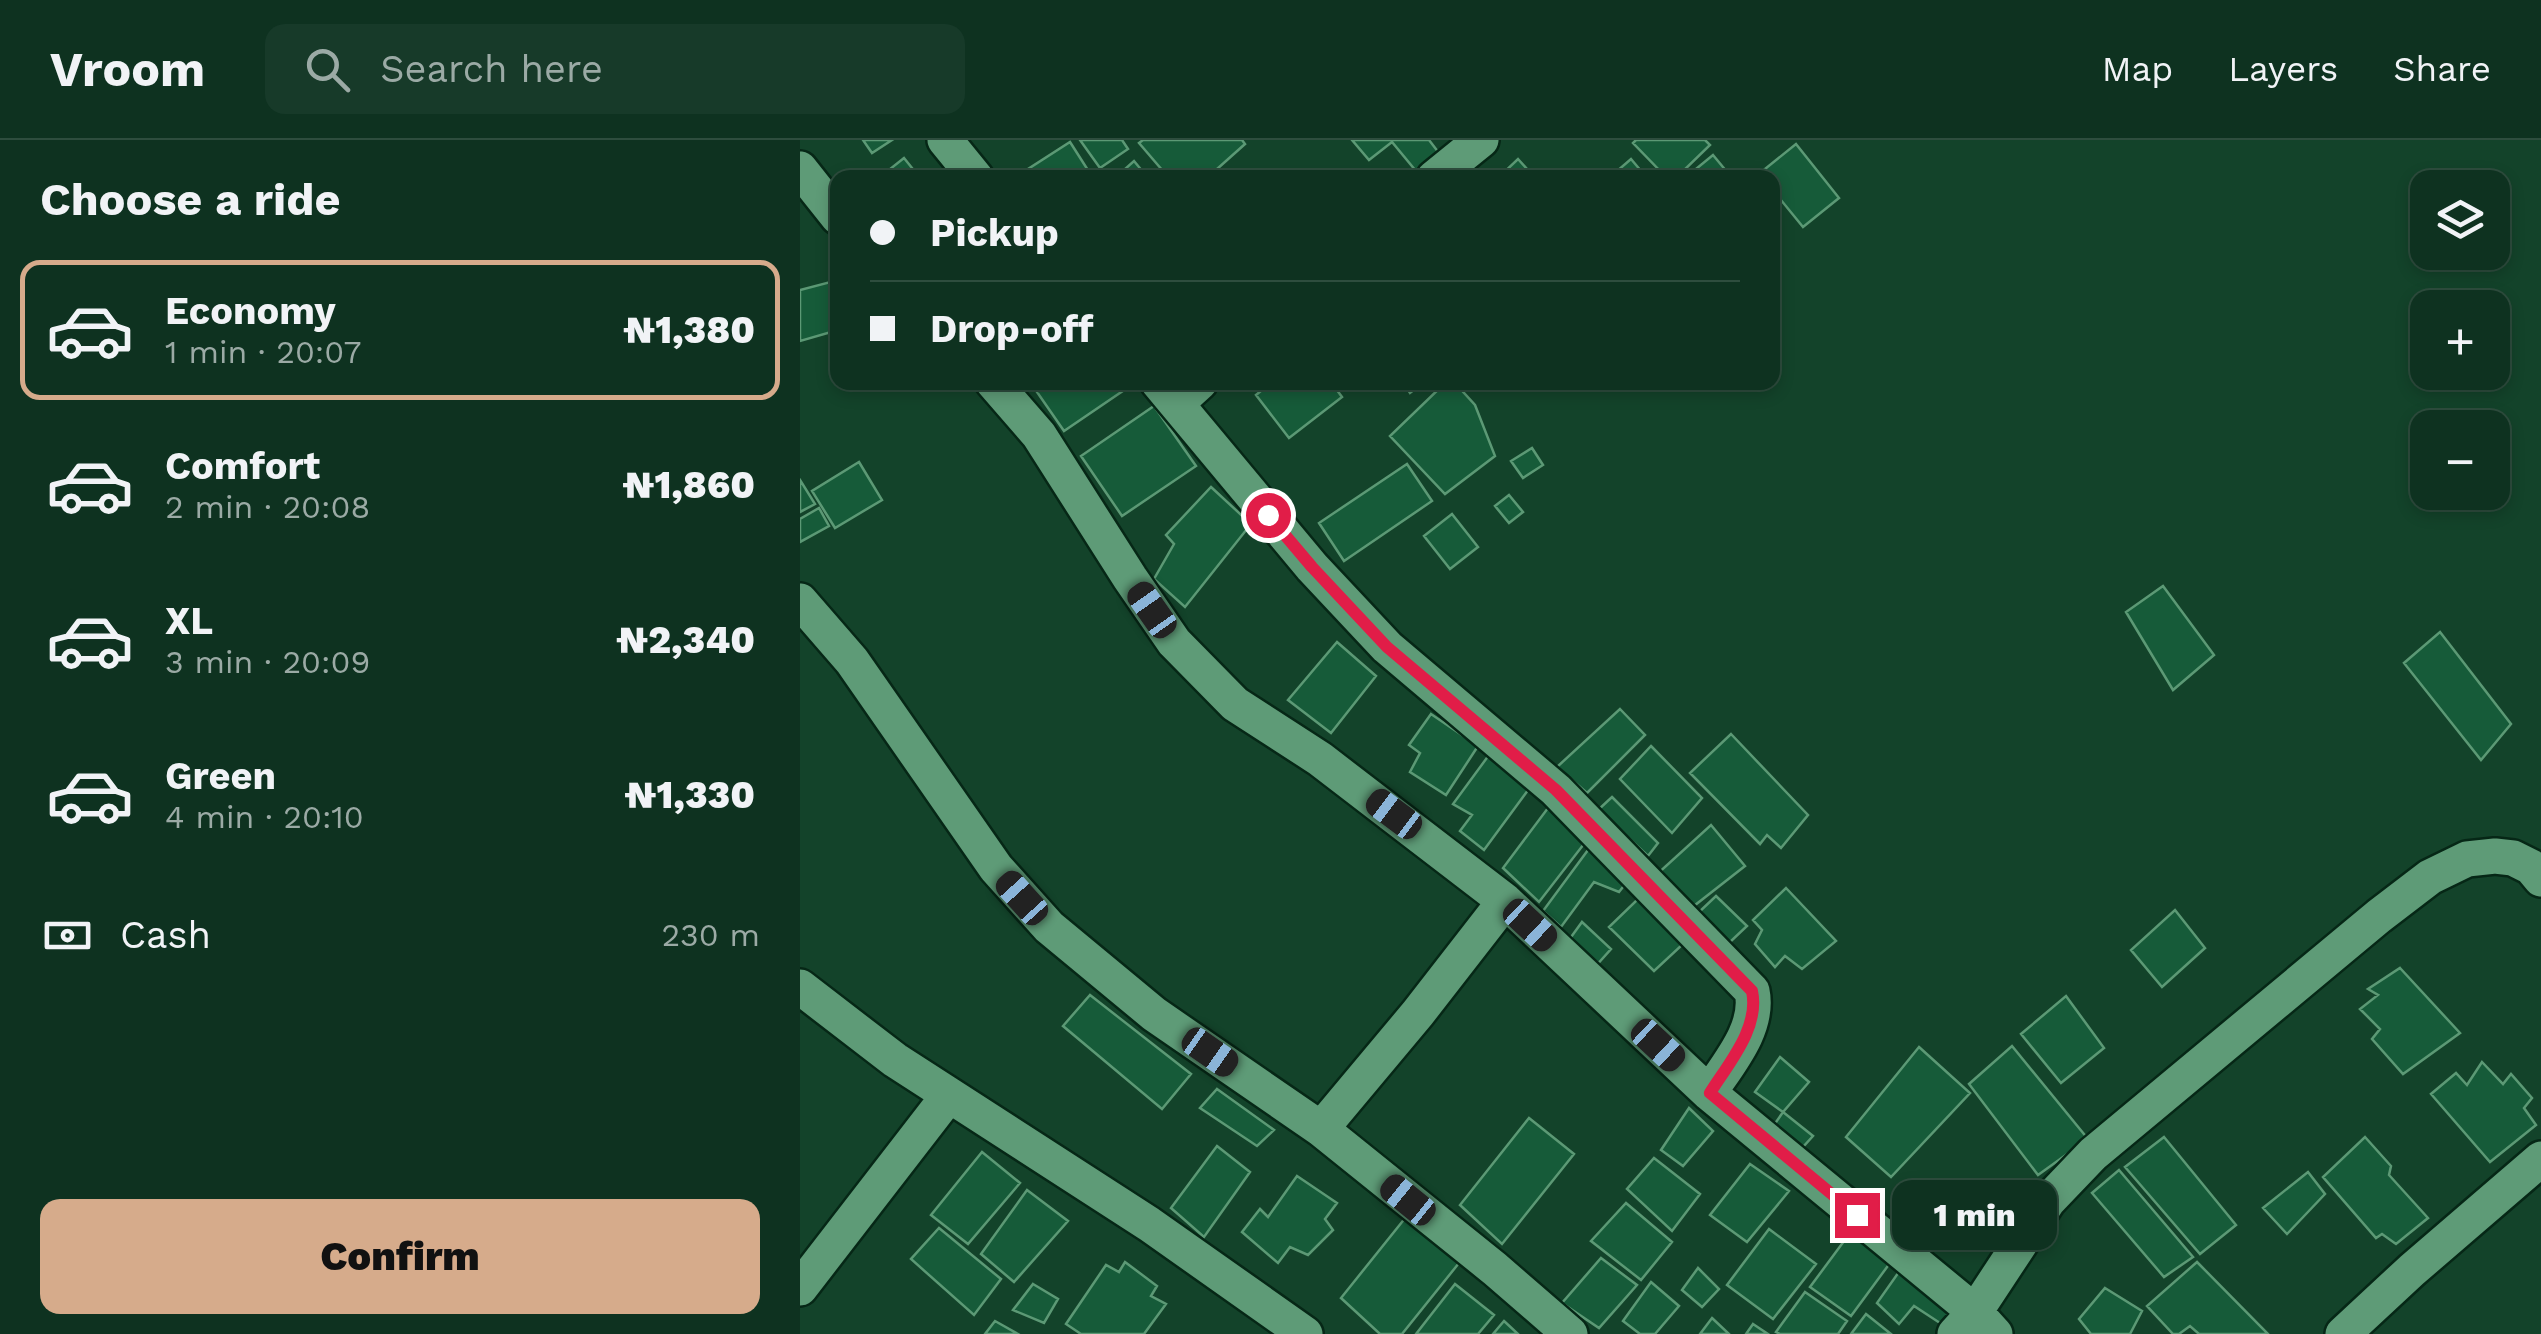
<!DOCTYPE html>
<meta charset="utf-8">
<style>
:root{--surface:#0e3220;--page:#173a29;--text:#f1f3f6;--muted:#9baaa5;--line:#2e4d3e;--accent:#d6ab8b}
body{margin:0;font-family:"Work Sans",sans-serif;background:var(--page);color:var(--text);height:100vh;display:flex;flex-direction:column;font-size:38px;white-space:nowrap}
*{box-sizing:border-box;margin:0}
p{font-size:32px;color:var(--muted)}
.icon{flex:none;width:55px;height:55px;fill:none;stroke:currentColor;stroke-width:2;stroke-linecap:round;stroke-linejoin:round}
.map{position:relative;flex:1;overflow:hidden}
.side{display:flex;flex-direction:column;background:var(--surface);width:800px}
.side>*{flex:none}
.top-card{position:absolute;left:30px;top:30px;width:950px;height:220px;border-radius:20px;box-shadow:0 5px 15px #0003,0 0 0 2px var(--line);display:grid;align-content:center;height:220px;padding:0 40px;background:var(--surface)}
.controls{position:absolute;left:1610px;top:30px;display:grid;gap:20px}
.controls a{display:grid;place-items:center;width:100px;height:100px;border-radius:20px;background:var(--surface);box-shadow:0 5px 15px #0003,0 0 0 2px var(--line);font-size:50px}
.end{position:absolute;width:45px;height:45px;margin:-22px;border:12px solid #e11d48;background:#fff;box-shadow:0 0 0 5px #fff}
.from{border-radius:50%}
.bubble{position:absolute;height:70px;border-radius:20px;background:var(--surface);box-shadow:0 5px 15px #0003,0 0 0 2px var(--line);font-size:32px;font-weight:800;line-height:70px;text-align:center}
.car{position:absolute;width:30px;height:60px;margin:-30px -15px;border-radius:12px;box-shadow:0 0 8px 2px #0007;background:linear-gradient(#222 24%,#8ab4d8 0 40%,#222 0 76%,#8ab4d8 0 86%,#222 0)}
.top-card b{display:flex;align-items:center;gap:35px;height:95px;font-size:38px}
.top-card b+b{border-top:2px solid var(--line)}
.top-card i{width:25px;height:25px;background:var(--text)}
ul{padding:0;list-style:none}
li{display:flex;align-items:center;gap:30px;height:140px;margin:0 20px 15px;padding:0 20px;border:5px solid transparent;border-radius:20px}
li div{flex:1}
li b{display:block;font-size:38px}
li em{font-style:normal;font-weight:800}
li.current{border-color:var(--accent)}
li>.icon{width:90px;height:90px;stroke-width:1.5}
h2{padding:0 40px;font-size:45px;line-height:120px}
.pay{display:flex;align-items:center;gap:25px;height:110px;padding:0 40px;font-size:38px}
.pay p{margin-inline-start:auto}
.action{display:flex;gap:20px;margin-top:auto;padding:20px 40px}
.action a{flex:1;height:115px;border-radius:20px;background:var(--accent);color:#111;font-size:40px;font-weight:800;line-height:115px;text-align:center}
header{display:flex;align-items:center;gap:60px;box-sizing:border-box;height:140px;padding:0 50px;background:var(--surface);border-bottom:2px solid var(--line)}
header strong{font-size:48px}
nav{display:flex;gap:55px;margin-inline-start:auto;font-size:35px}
.search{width:700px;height:90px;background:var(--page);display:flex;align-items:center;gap:25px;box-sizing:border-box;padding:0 35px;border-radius:20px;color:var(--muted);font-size:38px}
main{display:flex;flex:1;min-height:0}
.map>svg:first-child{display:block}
.building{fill:#165b39;stroke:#5c9975;stroke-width:2.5}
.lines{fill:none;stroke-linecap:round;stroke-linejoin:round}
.minor-casing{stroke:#062716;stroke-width:40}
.minor{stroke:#5e9b77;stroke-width:35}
.route{stroke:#e11d48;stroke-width:12}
</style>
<header>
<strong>Vroom</strong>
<div class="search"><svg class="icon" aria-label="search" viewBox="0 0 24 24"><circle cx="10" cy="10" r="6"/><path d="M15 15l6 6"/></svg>Search here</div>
<nav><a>Map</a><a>Layers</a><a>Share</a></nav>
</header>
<main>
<section class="side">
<h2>Choose a ride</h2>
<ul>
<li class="current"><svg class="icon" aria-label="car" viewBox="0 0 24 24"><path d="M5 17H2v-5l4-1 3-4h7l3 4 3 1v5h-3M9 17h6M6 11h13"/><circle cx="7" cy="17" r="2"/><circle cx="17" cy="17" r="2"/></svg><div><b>Economy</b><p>1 min · 20:07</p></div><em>₦1,380</em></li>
<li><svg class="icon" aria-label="car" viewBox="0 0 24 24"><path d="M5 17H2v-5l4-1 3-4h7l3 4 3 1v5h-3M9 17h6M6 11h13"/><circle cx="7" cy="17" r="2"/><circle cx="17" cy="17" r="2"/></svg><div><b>Comfort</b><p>2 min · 20:08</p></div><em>₦1,860</em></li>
<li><svg class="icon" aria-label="car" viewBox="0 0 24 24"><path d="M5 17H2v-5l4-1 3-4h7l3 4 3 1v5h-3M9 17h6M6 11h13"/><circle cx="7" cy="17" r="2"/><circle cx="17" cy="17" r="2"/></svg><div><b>XL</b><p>3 min · 20:09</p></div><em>₦2,340</em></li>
<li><svg class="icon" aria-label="car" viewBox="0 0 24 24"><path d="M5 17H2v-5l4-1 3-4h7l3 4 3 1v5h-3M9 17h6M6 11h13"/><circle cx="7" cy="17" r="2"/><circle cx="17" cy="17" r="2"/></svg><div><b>Green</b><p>4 min · 20:10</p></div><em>₦1,330</em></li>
</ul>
<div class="pay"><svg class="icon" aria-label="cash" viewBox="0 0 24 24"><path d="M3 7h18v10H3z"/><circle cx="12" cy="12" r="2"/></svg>Cash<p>230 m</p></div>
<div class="action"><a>Confirm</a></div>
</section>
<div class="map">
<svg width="1741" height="1194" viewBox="0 0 1741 1194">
<rect width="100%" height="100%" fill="#13432a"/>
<!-- building -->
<path class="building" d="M63,0H92L72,13Z
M280,0H322L328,9L300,28Z
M343,0H442L445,4L407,38H369L339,3Z
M552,0H629L639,13L616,31L592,2L569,20Z
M836,0H905L910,5L876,38H867L833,3Z
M270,2L293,38H229L225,31Z
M996,4L1039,58L1003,87L972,49V38H963L960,33Z
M913,15L932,38H885Z
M104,18L120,38H81L80,37Z
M718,19L735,38H698Z
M831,19L847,38H809Z
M334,21L348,38H315Z
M38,140V190L0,201V150Z
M250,242H332L333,244L264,291L237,252Z
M472,242H531L542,257L489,298L456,255Z
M603,242H624L610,253Z
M646,242H654L675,265L695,316L645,354L590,296Z
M354,266L396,326L322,376L281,316Z
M732,308L743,325L723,338L711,321Z
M59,322L82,360L35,388L12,351Z
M607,324L632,361L544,421L519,383Z
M0,340L15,364L0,372Z
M411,347L451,384L385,467L354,439L374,404L366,395Z
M709,355L723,372L709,383L695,366Z
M19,368L29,386L0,402V379Z
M652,374L678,407L650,429L624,396Z
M1363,446L1414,515L1373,550L1326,472Z
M1640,492L1711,584L1681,620L1604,523Z
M537,502L576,536L531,593L488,560Z
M820,569L845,595L787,653L757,627Z
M631,574L678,606L646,655L610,632L620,613L609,605Z
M931,594L1008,675L981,708L967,695L960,704L890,633Z
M851,606L902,658L872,693L820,639Z
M689,615L731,646L684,710L660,691L672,675L653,664Z
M812,657L858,703L848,716L798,670Z
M748,668L787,700L739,762L703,728Z
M911,685L945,726L890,769L855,736Z
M788,710L830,738L819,752L794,742L761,787L743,771Z
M986,748L1036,801L1002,829L985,816L975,827L955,804L962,790L953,780Z
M916,756L947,786L929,803L898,773Z
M838,759L882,805L854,831L809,787Z
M1375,770L1405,808L1362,847L1331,810Z
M782,782L811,809L794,828L766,804Z
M1600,828L1660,893L1603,934L1572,899L1580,889L1560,869L1578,855L1568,849Z
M290,855L391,934L362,969L263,886Z
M1266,856L1304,908L1261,943L1221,894Z
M1212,906L1288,999L1238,1035L1169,944Z
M1119,907L1170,953L1091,1037L1046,997Z
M980,917L1009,942L983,972L955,952Z
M1682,922L1703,944L1711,934L1732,958L1724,968L1736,985L1690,1022L1631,954L1656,933L1667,945Z
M417,949L474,990L457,1006L400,968Z
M889,968L913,991L883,1026L861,1010Z
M983,972L1013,996L1002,1008L972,988Z
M729,978L774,1014L702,1104L660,1065Z
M1364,997L1436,1085L1400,1114L1325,1027Z
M1565,997L1591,1026L1589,1035L1628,1078L1596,1104L1582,1094L1576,1098L1523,1037Z
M417,1006L450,1032L404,1097L371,1068Z
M182,1012L220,1043L168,1104L131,1075Z
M854,1018L900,1054L872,1091L827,1049Z
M950,1024L989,1051L947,1102L910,1075Z
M1319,1030L1393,1117L1364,1137L1292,1053Z
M1508,1032L1525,1054L1487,1094L1463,1068Z
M497,1036L537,1063L525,1079L533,1090L508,1115L490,1107L478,1123L442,1092L460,1069L468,1077Z
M227,1050L268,1081L214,1142L181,1114Z
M826,1063L872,1102L841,1140L791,1101Z
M606,1077L659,1123L602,1194H580L541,1158Z
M139,1088L201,1139L174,1175L111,1119Z
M969,1089L1016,1124L973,1179L927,1145Z
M1050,1093L1090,1123L1051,1176L1010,1147Z
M801,1118L837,1145L799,1188L762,1163Z
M325,1122L357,1146L351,1156L366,1164L344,1194H281L266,1184L306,1125L319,1132Z
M1397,1122L1468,1194H1399L1390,1186L1379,1194H1373L1347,1166Z
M898,1128L919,1149L902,1167L882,1150Z
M1101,1129L1154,1174L1143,1185L1114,1166L1099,1184L1077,1163Z
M851,1142L879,1166L855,1194H840L823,1181Z
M233,1144L258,1159L244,1183L213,1170Z
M655,1144L694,1175L678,1194H616Z
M1305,1148L1342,1171L1330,1194H1291L1279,1179Z
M1005,1152L1047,1181L1038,1194H980L976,1192Z
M1066,1174L1091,1194H1051Z
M912,1178L929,1194H900Z
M195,1181L218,1194H185Z
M704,1181L718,1194H693Z
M953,1184L968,1194H946Z"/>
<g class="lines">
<!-- minor casing -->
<g class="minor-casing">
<path id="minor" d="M145,0L176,38
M0,29L38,77
M634,38L681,0
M193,242L239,295L330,438L374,502L435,564L520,619L705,761L909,953L1175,1172L1195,1194
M358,242L512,427L587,507L756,650L952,851C960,888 928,924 909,953
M377,263L400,242
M0,461L52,521L196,728L249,787L354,874L521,989L695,1129L770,1194
M0,847L95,920L349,1084L505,1194
M521,989L618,873L705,761
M0,1148L149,955
M1155,1194L1175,1172L1248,1061L1293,1014L1579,776L1630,737L1667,719L1695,716L1713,718L1731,727L1741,739
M1543,1194L1612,1130L1741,1019"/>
</g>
<!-- minor -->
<use href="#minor" class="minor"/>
</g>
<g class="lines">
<!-- route -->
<path class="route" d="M468,375L512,427L587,507L756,650L952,851C960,888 928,924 910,953L1057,1075"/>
</g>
</svg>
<div class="controls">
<a><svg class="icon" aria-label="layers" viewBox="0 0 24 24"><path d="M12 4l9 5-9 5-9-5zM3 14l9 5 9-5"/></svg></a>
<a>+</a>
<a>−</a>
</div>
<i class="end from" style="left:468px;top:375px"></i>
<i class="end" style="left:1057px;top:1075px"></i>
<div class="bubble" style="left:1092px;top:1040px;width:165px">1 min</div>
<i class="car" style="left:352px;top:470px;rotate:325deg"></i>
<i class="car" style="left:594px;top:674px;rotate:307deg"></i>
<i class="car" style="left:222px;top:758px;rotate:318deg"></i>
<i class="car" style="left:730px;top:785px;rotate:133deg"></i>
<i class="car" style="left:858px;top:905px;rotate:133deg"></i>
<i class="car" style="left:410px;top:912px;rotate:125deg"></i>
<i class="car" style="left:608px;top:1060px;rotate:309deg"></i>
<div class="top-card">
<b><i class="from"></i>Pickup</b>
<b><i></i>Drop-off</b>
</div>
</div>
</main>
